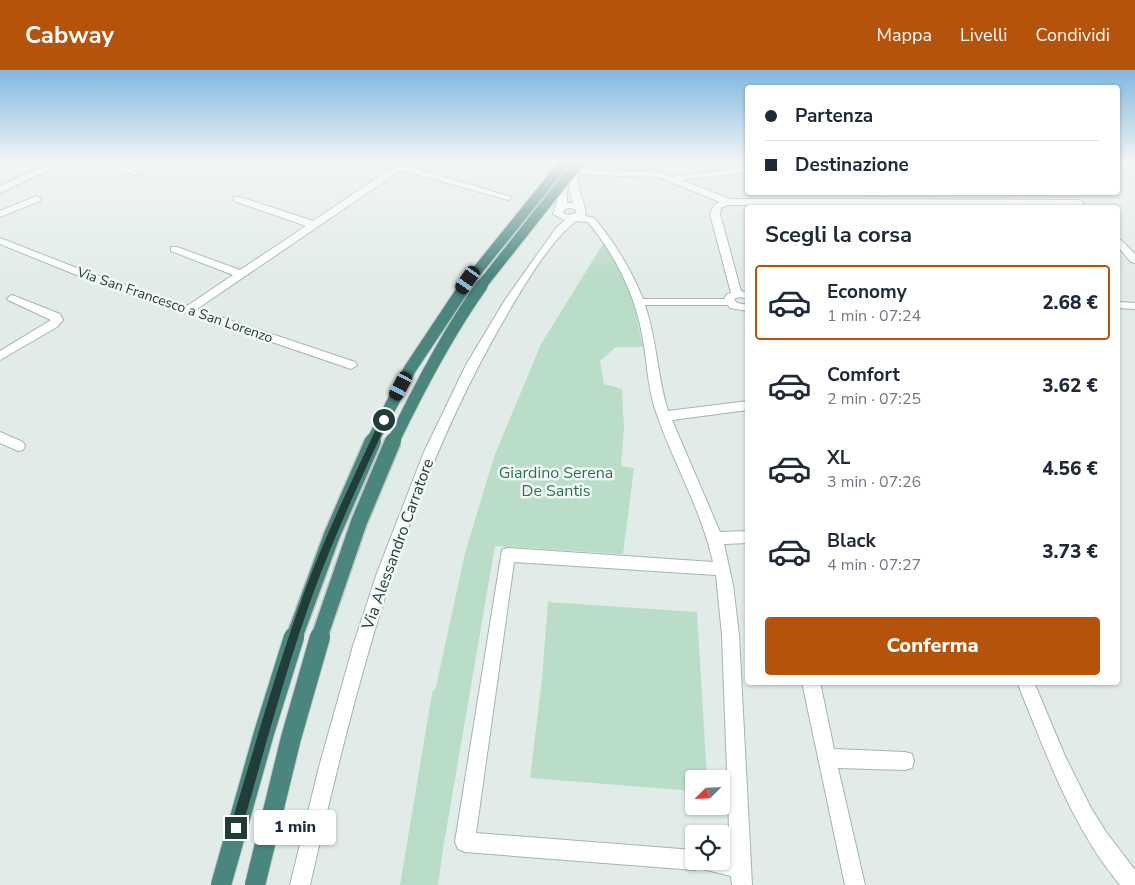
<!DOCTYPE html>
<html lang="it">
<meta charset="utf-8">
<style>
:root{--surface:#fff;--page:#f6f6f7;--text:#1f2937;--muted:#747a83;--line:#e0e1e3;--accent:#b45309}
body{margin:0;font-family:"Nunito Sans",sans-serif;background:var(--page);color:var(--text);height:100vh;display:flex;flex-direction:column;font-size:19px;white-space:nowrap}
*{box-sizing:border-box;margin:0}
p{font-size:16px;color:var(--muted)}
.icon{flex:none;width:28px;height:28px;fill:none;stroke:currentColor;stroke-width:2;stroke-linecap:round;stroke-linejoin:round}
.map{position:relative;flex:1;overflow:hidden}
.sheet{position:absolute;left:745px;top:135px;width:375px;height:480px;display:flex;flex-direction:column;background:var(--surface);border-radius:5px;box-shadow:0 1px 4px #0004}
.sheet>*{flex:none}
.banner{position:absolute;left:745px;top:15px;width:375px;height:110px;border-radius:5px;box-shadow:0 1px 4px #0004;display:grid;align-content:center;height:110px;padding:0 20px;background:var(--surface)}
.needle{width:32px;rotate:246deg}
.fabs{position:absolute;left:685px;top:700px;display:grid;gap:10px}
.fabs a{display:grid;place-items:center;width:45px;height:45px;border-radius:5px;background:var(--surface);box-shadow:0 1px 4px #0004;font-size:25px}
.end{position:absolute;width:22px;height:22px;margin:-11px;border:6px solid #213d38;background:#fff;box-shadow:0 0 0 2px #fff}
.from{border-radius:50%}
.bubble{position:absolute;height:35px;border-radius:5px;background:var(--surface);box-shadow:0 1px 4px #0004;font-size:16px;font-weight:800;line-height:35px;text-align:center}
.car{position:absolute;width:15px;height:30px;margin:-15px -8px;border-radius:6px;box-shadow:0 0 4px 1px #0007;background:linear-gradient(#222 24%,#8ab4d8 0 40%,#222 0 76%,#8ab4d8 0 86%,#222 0)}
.banner b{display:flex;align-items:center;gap:18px;height:48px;font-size:19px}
.banner b+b{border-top:1px solid var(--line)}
.banner i{width:12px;height:12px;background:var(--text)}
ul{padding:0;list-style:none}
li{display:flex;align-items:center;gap:15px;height:75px;margin:0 10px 8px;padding:0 10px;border:2px solid transparent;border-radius:5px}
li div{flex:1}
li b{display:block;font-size:19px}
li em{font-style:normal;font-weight:800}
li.selected{border-color:var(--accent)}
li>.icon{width:45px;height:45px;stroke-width:1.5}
h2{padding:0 20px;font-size:22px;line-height:60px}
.cta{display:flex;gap:10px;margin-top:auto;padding:10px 20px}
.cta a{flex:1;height:58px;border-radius:5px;background:var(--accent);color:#fff;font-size:20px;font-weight:800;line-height:58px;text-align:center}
header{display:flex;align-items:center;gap:30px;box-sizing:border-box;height:70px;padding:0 25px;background:var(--accent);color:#fff}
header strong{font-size:24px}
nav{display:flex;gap:28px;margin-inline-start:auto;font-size:18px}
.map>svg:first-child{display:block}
.green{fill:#baddc8}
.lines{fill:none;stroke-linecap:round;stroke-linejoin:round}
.minor-casing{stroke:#a4b4b0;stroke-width:2}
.secondary-casing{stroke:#9fb7b2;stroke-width:3}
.minor{fill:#fff;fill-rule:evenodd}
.secondary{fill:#fff;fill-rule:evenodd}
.trunk-bridge-far3-casing{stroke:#c1c9c7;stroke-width:12;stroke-linecap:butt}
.trunk-bridge-far2-casing{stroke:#c1c9c7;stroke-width:14;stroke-linecap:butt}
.trunk-bridge-far1-casing{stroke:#c1c9c7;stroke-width:19;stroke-linecap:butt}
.trunk-bridge-casing{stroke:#c1c9c7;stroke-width:22;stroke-linecap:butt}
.trunk-bridge-far3{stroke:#4a857e;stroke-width:10}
.trunk-bridge-far2{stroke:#4a857e;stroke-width:12}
.trunk-bridge-far1{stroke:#4a857e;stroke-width:16}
.trunk-bridge{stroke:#4a857e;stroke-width:20}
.route{fill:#213d38}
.labels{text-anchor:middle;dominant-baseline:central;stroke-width:5;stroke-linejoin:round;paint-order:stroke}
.far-street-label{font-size:14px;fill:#213d38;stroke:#f2f8f6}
.park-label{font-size:16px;fill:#2c7350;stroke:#f2f8f6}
.street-label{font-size:16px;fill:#213d38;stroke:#f2f8f6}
</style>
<header>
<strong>Cabway</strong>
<nav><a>Mappa</a><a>Livelli</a><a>Condividi</a></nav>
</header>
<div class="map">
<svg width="1135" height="815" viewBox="0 0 1135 815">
<rect width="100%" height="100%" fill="#e1ece8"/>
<!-- green -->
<path class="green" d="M603,174L619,198L634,234L643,277H616L600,291L604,314L622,319L624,359L621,396L634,398L623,484L495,476L443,779L438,815H400L432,623L436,617L465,483L494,387L541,274Z
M548,532L697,542L707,709H694V721L530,708L542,609Z"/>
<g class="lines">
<!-- minor casing -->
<g class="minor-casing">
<path id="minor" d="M100,92H112L141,103L134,105Z
M401,92H411L406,96L512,127L508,130L401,100L197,239L355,292L357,295L351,299L79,206L0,174V168L87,202L187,236L233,205L171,181V177H177L240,200L306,156L234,131V127H240L313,151Z
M550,92H558C558,107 569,119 567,133H573C568,118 566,105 576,92H584L581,97L589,100L659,102L671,107L748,97V102L681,110L730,129L1080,130L1084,133L1080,136L728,135L721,138L720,144L741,221L748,223V229L740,227L734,229L737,233L748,235V241L730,238L728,235H645C657,270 657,306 668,341L748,331V340L672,350L720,462L748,461V473L724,474L733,515L739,565L752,815H732L731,806L698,798L694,800L465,782L458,779L455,772L502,480L507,478L713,492C701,438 672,391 655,339C647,314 647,289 642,264C634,222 615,185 588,152L576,151C547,174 520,222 501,255C402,427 354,623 310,815H290L319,697L353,576L377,503L424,382L466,295L505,230L556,158L565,150L553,144C564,119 549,115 550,92ZM579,102L588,105L658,107L720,132L714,135L710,144L731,223L727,224L724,229H643C631,199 615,173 594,148L585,146C588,134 574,120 579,102ZM570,138L576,140V143L568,145L563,143L565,139ZM514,492L716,505L722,565L730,785L721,783V791H694V780L476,763Z
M37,126L41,129L40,131L0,147V141Z
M1118,169L1121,170L1135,184V193L1131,192L1118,177Z
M12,225L60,244L63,250L57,257L0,290V281L51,250L8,230L7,228Z
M1118,232L1135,233V239L1118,238Z
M0,362L23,372L25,376L23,380L18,381L0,373Z
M802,612H820L834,679L905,682L912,684L914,691L912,698L905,700L838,698L865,815H845Z
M1017,612H1034L1065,686L1091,738L1106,762L1135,800V815H1120C1071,756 1046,683 1017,612Z"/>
</g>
<!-- secondary casing -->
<g class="secondary-casing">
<path id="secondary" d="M53,92H65L0,123V116Z"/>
</g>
<!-- minor -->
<use href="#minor" class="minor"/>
<!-- secondary -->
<use href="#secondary" class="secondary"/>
<!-- trunk-bridge-far3 casing -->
<g class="trunk-bridge-far3-casing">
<path id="trunk-bridge-far3" d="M465,216L565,92
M481,216L579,92"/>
</g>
<!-- trunk-bridge-far2 casing -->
<g class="trunk-bridge-far2-casing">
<path id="trunk-bridge-far2" d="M372,372L410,299L466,215
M393,372C419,318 447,264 482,215"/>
</g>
<!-- trunk-bridge-far1 casing -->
<g class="trunk-bridge-far1-casing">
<path id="trunk-bridge-far1" d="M294,568L332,465L373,371
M319,568L359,452L393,371"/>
</g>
<!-- trunk-bridge casing -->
<g class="trunk-bridge-casing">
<path id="trunk-bridge" d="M221,815L264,663L294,567
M255,815L291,668L320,567"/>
</g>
<!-- trunk-bridge-far3 -->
<use href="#trunk-bridge-far3" class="trunk-bridge-far3"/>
<!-- trunk-bridge-far2 -->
<use href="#trunk-bridge-far2" class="trunk-bridge-far2"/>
<!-- trunk-bridge-far1 -->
<use href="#trunk-bridge-far1" class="trunk-bridge-far1"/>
<!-- trunk-bridge -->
<use href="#trunk-bridge" class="trunk-bridge"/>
</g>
<!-- sky -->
<linearGradient id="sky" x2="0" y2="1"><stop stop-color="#82b8df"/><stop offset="0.45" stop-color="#f2f6f5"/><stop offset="1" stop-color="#f2f6f5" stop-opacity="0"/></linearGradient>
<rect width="1135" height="206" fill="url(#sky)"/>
<!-- route -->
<path class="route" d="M384,347L388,350C362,406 336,462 314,521C286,598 265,678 242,758L240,762L236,763L232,762L230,758C254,679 276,600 304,523C326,463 354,407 380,350Z"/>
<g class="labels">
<!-- far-street labels -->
<g class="far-street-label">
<text transform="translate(175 235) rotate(19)">Via San Francesco a San Lorenzo</text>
</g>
<!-- park labels -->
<g class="park-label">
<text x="556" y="403">Giardino Serena<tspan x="556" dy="18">De Santis</tspan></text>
</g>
<!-- street labels -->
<g class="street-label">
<text transform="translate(398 474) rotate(-70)">Via Alessandro Carratore</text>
</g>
</g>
</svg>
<div class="fabs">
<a><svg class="needle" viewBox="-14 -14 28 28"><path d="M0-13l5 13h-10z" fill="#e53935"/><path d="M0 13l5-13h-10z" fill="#747a83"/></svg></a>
<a><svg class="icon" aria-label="locate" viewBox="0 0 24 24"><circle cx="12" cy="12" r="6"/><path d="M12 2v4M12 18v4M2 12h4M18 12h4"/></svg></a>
</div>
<i class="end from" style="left:384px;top:350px"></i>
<i class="end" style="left:236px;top:758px"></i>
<div class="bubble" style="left:254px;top:740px;width:82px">1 min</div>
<i class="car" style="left:468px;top:210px;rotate:215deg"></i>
<i class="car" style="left:401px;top:316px;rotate:208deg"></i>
<div class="banner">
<b><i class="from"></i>Partenza</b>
<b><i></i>Destinazione</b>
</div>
<section class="sheet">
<h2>Scegli la corsa</h2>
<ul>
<li class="selected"><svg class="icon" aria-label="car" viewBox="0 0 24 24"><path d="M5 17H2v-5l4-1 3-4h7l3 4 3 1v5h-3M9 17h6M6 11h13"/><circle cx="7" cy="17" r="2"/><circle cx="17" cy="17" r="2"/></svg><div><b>Economy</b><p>1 min · 07:24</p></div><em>2.68 €</em></li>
<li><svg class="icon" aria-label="car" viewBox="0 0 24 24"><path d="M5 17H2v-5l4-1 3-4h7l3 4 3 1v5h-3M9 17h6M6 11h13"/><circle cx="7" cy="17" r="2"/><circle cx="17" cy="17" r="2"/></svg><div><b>Comfort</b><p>2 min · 07:25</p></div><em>3.62 €</em></li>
<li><svg class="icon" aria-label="car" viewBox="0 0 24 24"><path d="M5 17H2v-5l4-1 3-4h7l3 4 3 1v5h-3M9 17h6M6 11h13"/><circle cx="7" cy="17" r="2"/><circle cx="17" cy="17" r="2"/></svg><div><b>XL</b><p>3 min · 07:26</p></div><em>4.56 €</em></li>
<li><svg class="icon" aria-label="car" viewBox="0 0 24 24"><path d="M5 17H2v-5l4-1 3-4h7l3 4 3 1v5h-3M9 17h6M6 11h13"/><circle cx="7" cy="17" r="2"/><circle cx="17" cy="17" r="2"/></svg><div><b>Black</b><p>4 min · 07:27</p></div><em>3.73 €</em></li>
</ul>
<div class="cta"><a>Conferma</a></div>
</section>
</div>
